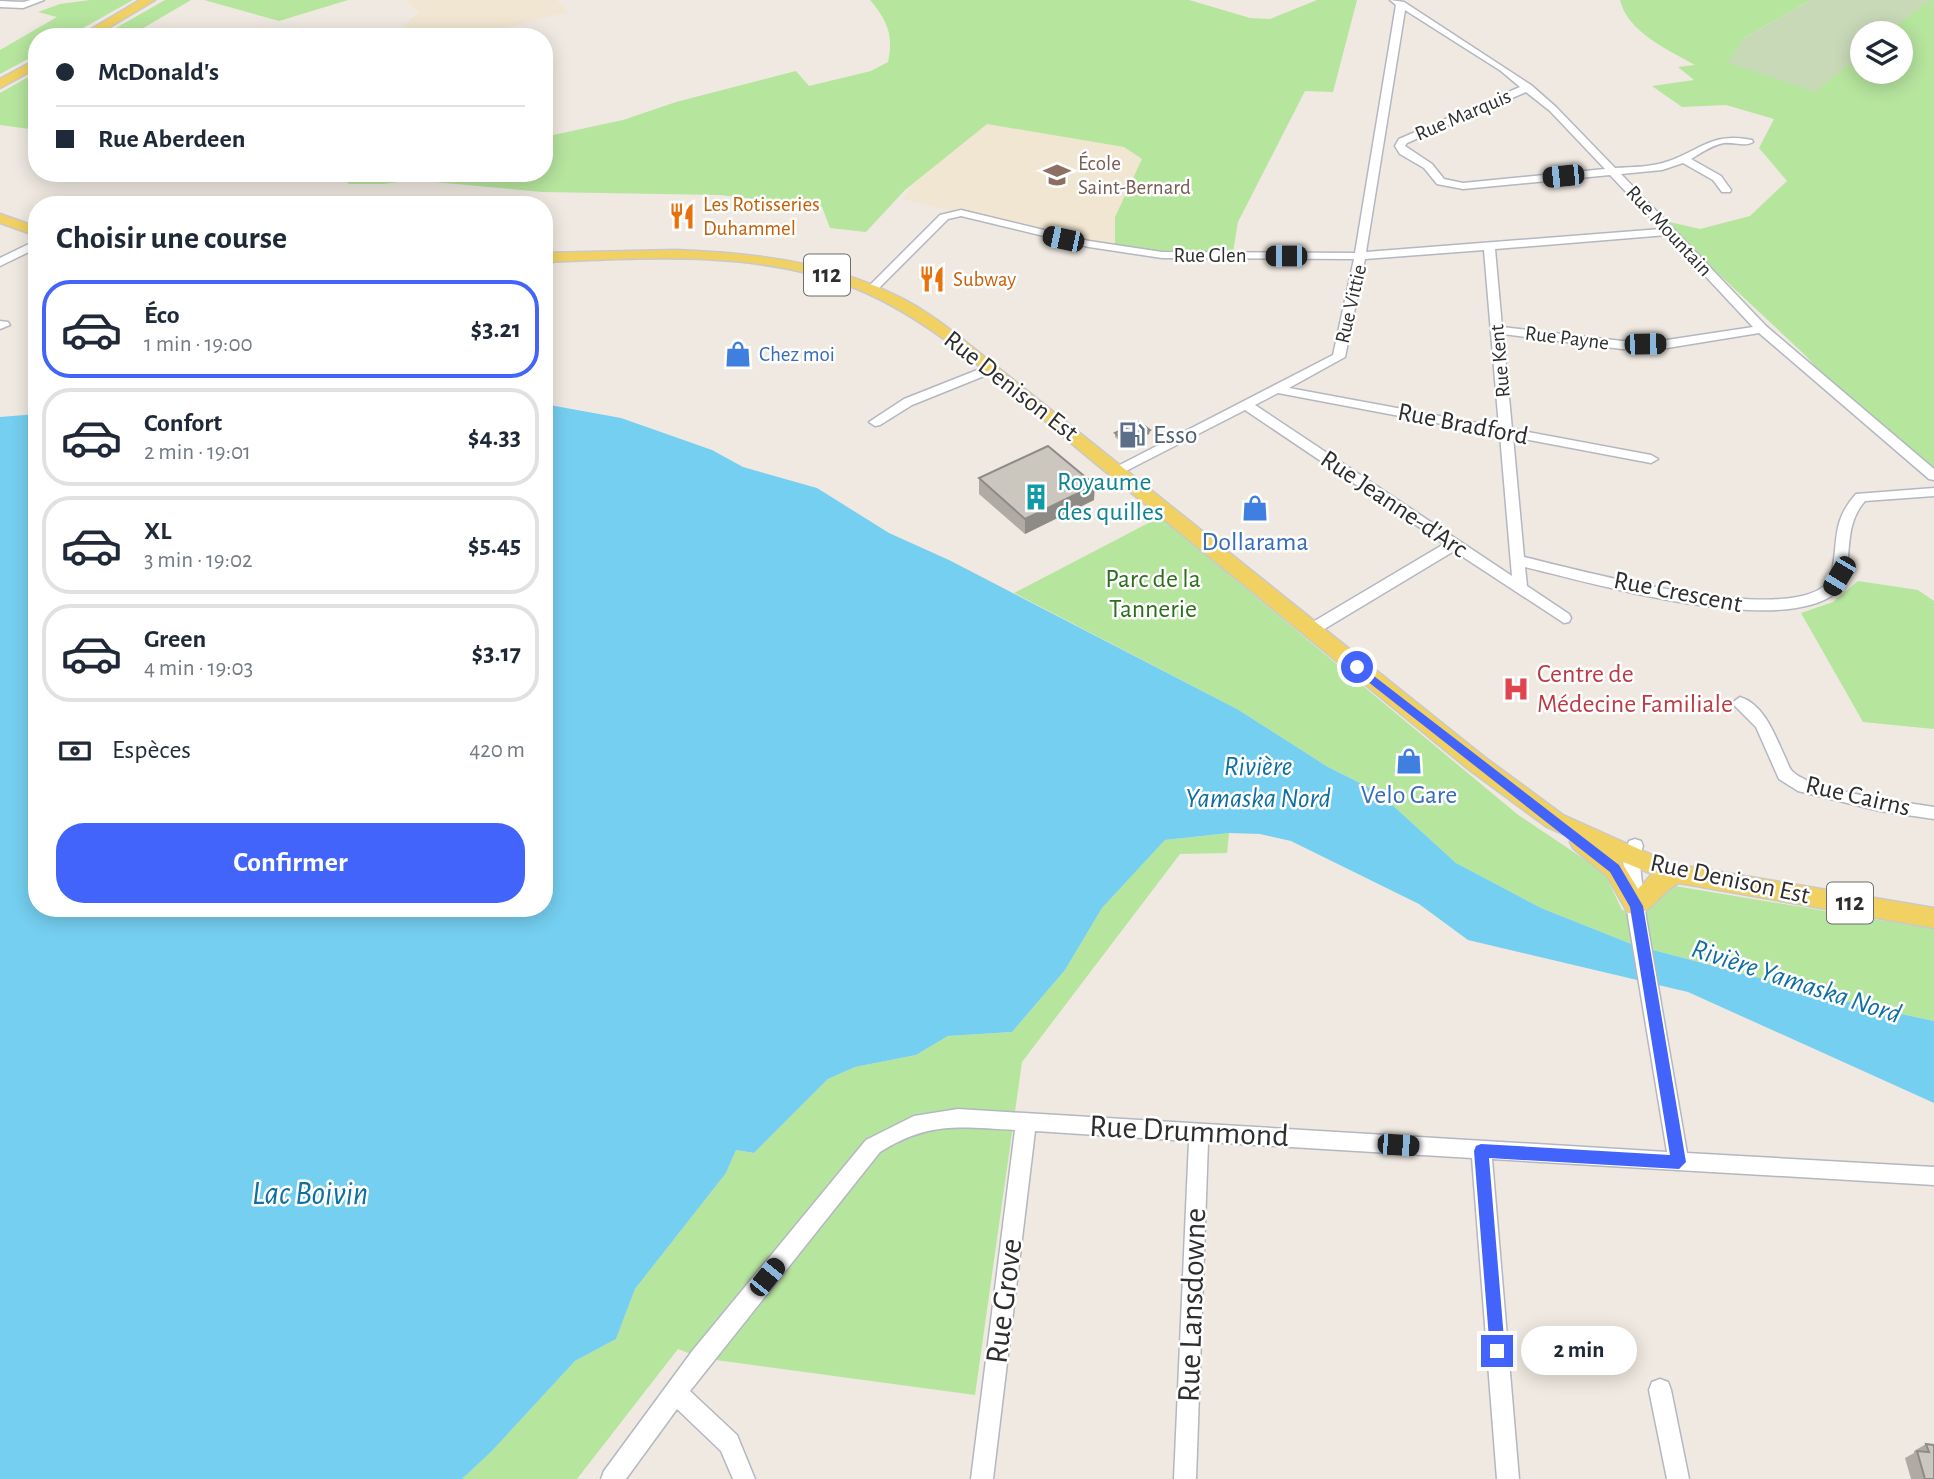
<!DOCTYPE html>
<html lang="fr">
<meta charset="utf-8">
<style>
:root{--surface:#fff;--page:#f2f2f3;--text:#1f2937;--muted:#747a83;--line:#e0e1e3;--accent:#4264fb}
body{margin:0;font-family:"Alegreya Sans",sans-serif;background:var(--page);color:var(--text);height:100vh;display:flex;flex-direction:column;font-size:26px;white-space:nowrap}
*{box-sizing:border-box;margin:0}
p{font-size:23px;color:var(--muted)}
.icon{flex:none;width:38px;height:38px;fill:none;stroke:currentColor;stroke-width:2;stroke-linecap:round;stroke-linejoin:round}
.map{position:relative;flex:1;overflow:hidden}
.panel{position:absolute;left:28px;top:196px;width:525px;height:721px;display:flex;flex-direction:column;background:var(--surface);border-radius:28px;box-shadow:0 4px 18px #0003}
.panel>*{flex:none}
.banner{position:absolute;left:28px;top:28px;width:525px;height:154px;border-radius:28px;box-shadow:0 4px 18px #0003;display:grid;align-content:center;height:154px;padding:0 28px;background:var(--surface)}
.tools{position:absolute;left:1850px;top:21px;display:grid;gap:14px}
.tools a{display:grid;place-items:center;width:63px;height:63px;border-radius:50%;background:var(--surface);box-shadow:0 4px 18px #0003;font-size:35px}
.end{position:absolute;width:32px;height:32px;margin:-16px;border:9px solid #4264fb;background:#fff;box-shadow:0 0 0 4px #fff}
.from{border-radius:50%}
.bubble{position:absolute;height:49px;border-radius:24px;background:var(--surface);box-shadow:0 4px 18px #0003;font-size:23px;font-weight:700;line-height:49px;text-align:center}
.car{position:absolute;width:21px;height:42px;margin:-21px -10px;border-radius:9px;box-shadow:0 0 5px 2px #0007;background:linear-gradient(#222 24%,#8ab4d8 0 40%,#222 0 76%,#8ab4d8 0 86%,#222 0)}
.banner b{display:flex;align-items:center;gap:24px;height:66px;font-size:26px}
.banner b+b{border-top:2px solid var(--line)}
.banner i{width:18px;height:18px;background:var(--text)}
ul{padding:0;list-style:none}
li{display:flex;align-items:center;gap:21px;height:98px;margin:0 14px 10px;padding:0 14px;border:4px solid var(--line);border-radius:28px}
li div{flex:1}
li b{display:block;font-size:26px}
li em{font-style:normal;font-weight:700}
li.on{border-color:var(--accent)}
li>.icon{width:63px;height:63px;stroke-width:1.5}
h2{padding:0 28px;font-size:32px;line-height:84px}
.pay{display:flex;align-items:center;gap:18px;height:77px;padding:0 28px;font-size:26px}
.pay p{margin-inline-start:auto}
.primary-button{display:flex;gap:14px;margin-top:auto;padding:14px 28px}
.primary-button a{flex:1;height:80px;border-radius:28px;background:var(--accent);color:#fff;font-size:28px;font-weight:700;line-height:80px;text-align:center}
.map>svg:first-child{display:block}
.education{fill:#f0e6d1}
.green{fill:#b6e59e}
.cemetery{fill:#c8d9b8}
.water{fill:#75cff0}
.lines{fill:none;stroke-linecap:round;stroke-linejoin:round}
.minor-casing{stroke:#b4b7c1;stroke-width:3}
.major-casing{stroke:#c9c9c9;stroke-width:3}
.minor{fill:#fff;fill-rule:evenodd}
.major{fill:#f2d163;fill-rule:evenodd}
.wall{fill:#afaba4}
.shaded-wall{fill:#8e8b86}
.building{fill:#cbc7bf;stroke:#8e8b86;stroke-width:2}
.route{fill:#4264fb}
.labels{text-anchor:middle;dominant-baseline:central;stroke-width:5;stroke-linejoin:round;paint-order:stroke}
.far-street-label{font-size:21px;fill:#2e2e2e;stroke:#fff}
.far-education-label{font-size:21px;fill:#785e54;stroke:#fff;text-anchor:start}
.far-food-label{font-size:21px;fill:#c56008;stroke:#fff;text-anchor:start}
.far-shop-label{font-size:21px;fill:#366cbe;stroke:#fff;text-anchor:start}
.shield{fill:#fff;stroke:#6d6d6d;stroke-width:2}
.shield-label{font-size:24px;font-weight:bold;fill:#2e2e2e}
.street-label{font-size:26px;fill:#2e2e2e;stroke:#fff}
.service-label{font-size:26px;fill:#4e5e75;stroke:#fff;text-anchor:start}
.culture-label{font-size:26px;fill:#0d838f;stroke:#fff;text-anchor:start}
.shop-label{font-size:26px;fill:#366cbe;stroke:#fff}
.park-label{font-size:26px;fill:#2c6e1b;stroke:#fff}
.health-label{font-size:26px;fill:#be3a42;stroke:#fff;text-anchor:start}
.water-label{font-size:28px;font-style:italic;fill:#0d6fa3;stroke:#fff}
.near-street-label{font-size:32px;fill:#2e2e2e;stroke:#fff}
.near-water-label{font-size:33px;font-style:italic;fill:#0d6fa3;stroke:#fff}
</style>
<div class="map">
<svg width="1934" height="1479" viewBox="0 0 1934 1479">
<rect width="100%" height="100%" fill="#efe9e1"/>
<!-- education -->
<path class="education" d="M406,0H557L568,12L469,37H393L419,12Z
M973,113L1202,152L1162,255L1089,244L902,199Z"/>
<!-- green -->
<path class="green" d="M90,0H133L67,37H37V54L0,74V50L57,17L38,12L60,4Z
M165,0H191L128,37H100Z
M204,0H348L279,21Z
M870,0H1189L1250,18L1270,19L1317,0H1357L1333,92L1305,91L1238,222L1232,258L1115,249V217L1142,159L1124,147L987,124L905,190L866,232L830,228L822,207L720,195L542,192L413,180L383,184H349L337,173H544V137L623,120L676,102L796,71L809,86L871,71L888,62C894,35 887,20 870,0Z
M1620,0H1811L1744,38L1862,49V72H1900V33H1884L1930,0H1934V476L1845,401L1806,356L1661,220L1700,229L1750,216L1787,181L1759,148L1774,119L1726,105L1682,107L1652,86L1694,80L1678,67L1695,65C1669,50 1628,33 1620,0Z
M37,72V130L0,125V93Z
M1160,517L1517,814L1596,867L1606,876L1622,910L1641,912L1675,886L1934,929V1021L1869,1007L1634,945L1541,908L1456,863L1378,792L1328,767L1237,709L1014,593Z
M1858,581L1918,590L1934,601V729L1863,722L1801,613L1833,602Z
M1229,833L1227,853L1180,854L1022,1062L975,1395L701,1358L678,1349L577,1479H462L491,1452L575,1361L616,1339L635,1289L726,1173L736,1150L754,1153L828,1079L855,1067L916,1055L948,1036L1012,1032L1065,970L1102,908L1165,840Z"/>
<!-- cemetery -->
<path class="cemetery" d="M1811,0H1930L1887,33H1862V54L1815,92L1728,63L1744,38Z"/>
<!-- water -->
<path class="water" d="M544,404L621,418L712,450L743,467L817,488L889,533L949,560L1237,709L1328,767L1378,792L1456,863L1541,908L1634,945L1869,1007L1934,1021V1103L1688,992L1468,940L1419,904L1291,841L1260,834L1229,833L1165,840L1102,908L1065,970L1012,1032L948,1036L916,1055L855,1067L828,1079L754,1153L736,1150L726,1173L635,1289L616,1339L575,1361L491,1452L462,1479H0V417L37,414V908H544Z"/>
<g class="lines">
<!-- minor casing -->
<g class="minor-casing">
<path id="minor" d="M31,0H44L23,8L0,7V1L23,2Z
M1390,0L1404,2L1531,85L1556,107L1615,168C1633,167 1653,167 1669,161C1702,149 1713,132 1752,140L1753,142C1745,147 1734,142 1724,143C1712,145 1701,153 1691,159L1721,176L1731,190L1730,192H1722L1713,180L1683,163L1662,170L1621,174L1766,326L1934,469V480L1929,479L1759,333L1667,348L1622,349L1503,334L1512,429L1651,455L1658,459L1651,463L1513,437L1524,557C1579,570 1795,630 1830,580C1840,545 1829,524 1856,494L1934,488V496L1865,501C1838,531 1858,576 1834,594C1777,637 1592,583 1525,567L1527,586L1569,614L1571,618L1569,622L1564,623L1454,551L1316,634H1306L1304,630L1306,626L1444,544L1245,410L1122,473H1112L1110,470L1333,355L1354,259L1162,258L1089,247L961,216L948,219L875,292L865,290L940,215L961,210L1089,241L1162,252L1355,253L1396,5ZM1405,10L1501,71L1520,87L1399,139L1395,146L1400,154L1424,168L1437,184L1463,189L1610,175L1661,229L1366,252ZM1526,92L1550,111L1605,169L1463,183L1444,179L1432,164L1405,146L1407,143ZM1667,235L1753,327L1667,340L1622,341L1502,327L1495,249ZM1484,250L1499,427L1289,388L1345,357L1365,259ZM1278,393L1500,435L1512,576L1255,405Z
M37,240V248L0,266V258Z
M0,321L8,322L10,325L0,329Z
M990,365L996,369L994,372L912,405L880,425L875,426L869,422L904,399Z
M1740,697C1765,705 1775,736 1785,757C1787,761 1789,768 1792,771C1811,791 1904,802 1934,807V819L1880,811L1798,791L1779,779L1756,727L1732,703Z
M1635,839L1641,841L1643,846L1639,857L1646,917L1687,1153L1934,1167V1185L1492,1159L1519,1479H1497L1472,1158L1208,1142L1196,1479H1174L1189,1141L1035,1131L993,1479H971L1015,1130C960,1127 929,1121 880,1152L690,1391L737,1435L755,1479H733L721,1451L677,1409L626,1479H601L604,1471L693,1350L866,1140L914,1116L958,1109L1667,1152L1628,917L1623,857L1629,841Z
M1660,1379L1668,1382L1671,1390L1689,1479H1667L1649,1390L1652,1382Z"/>
</g>
<!-- major casing -->
<g class="major-casing">
<path id="major" d="M140,0H155L93,37H78Z
M37,59V68L0,88V79Z
M0,214L37,227V236L0,223Z
M676,250C751,253 826,261 895,295C932,312 964,341 996,366L1483,756L1563,815L1661,859L1679,865L1934,908V928L1679,883C1661,890 1649,920 1628,913L1607,876L1573,848L1570,842L1572,838L1547,827L1467,768C1341,665 1215,561 1089,458C1016,399 933,315 844,284C749,250 643,258 544,262V253ZM1621,861L1652,874L1638,889Z"/>
</g>
<!-- minor -->
<use href="#minor" class="minor"/>
<!-- major -->
<use href="#major" class="major"/>
</g>
<!-- wall -->
<path class="wall" d="M1150,430L1149,434L1125,445L1115,437V433Z
M979,478L1094,500L1025,534L979,494Z
M1926,1444L1934,1479H1911L1905,1458L1914,1453V1451Z"/>
<!-- shaded-wall -->
<path class="shaded-wall" d="M1150,430L1149,434L1125,445L1126,441Z
M1095,485L1094,500L1025,534V519Z"/>
<!-- building -->
<path class="building" d="M1139,422L1150,430L1126,441L1115,433Z
M1048,446L1095,485L1025,519L979,478Z
M1926,1444L1934,1445V1479H1925L1917,1451L1929,1452Z"/>
<!-- route -->
<path class="route" d="M1357,663L1619,865L1643,906L1686,1162L1679,1169L1489,1158L1505,1351L1503,1356L1497,1358L1492,1356L1490,1351L1474,1151L1476,1146L1481,1144L1670,1155L1630,907L1610,872L1353,670L1352,667Z"/>
<!-- icons -->
<defs>
<g id="school-bare" transform="scale(2.1)"><path d="M0-5L7-2L0 1L-7-2ZM-4 1L0 2.5L4 1V4Q0 6-4 4Z" fill="#8d6e63" stroke="#fff" stroke-width="2.5" paint-order="stroke"/></g>
<g id="restaurant-bare" transform="scale(2.1)"><path d="M-5-6h1v4h1v-4h1v4h1v-4h1v5L-1.5 .5V6h-2V.5L-5-1ZM5-6V6H3V1.5H1.5Q1.5-4 5-6Z" fill="#e8710a" stroke="#fff" stroke-width="2.5" paint-order="stroke"/></g>
<g id="shop-bare" transform="scale(2.1)"><path d="M-5-2.5h2.3a2.7 3.5 0 0 1 5.4 0H5L5.5 6h-11ZM-1.5-2.5h3a1.5 2.3 0 0 0-3 0Z" fill="#3f7fe0" stroke="#fff" stroke-width="2.5" paint-order="stroke"/></g>
<g id="fuel-bare" transform="scale(2.1)"><path d="M-5.5-6h7V0h2V4h1.3V-2.5L3-4.5l.8-.8L6-3V5H2.5V1h-1V6h-7ZM-4.2-4.7v3.2H.2V-4.7Z" fill="#5c6f8a" stroke="#fff" stroke-width="2.5" paint-order="stroke"/></g>
<g id="building-bare" transform="scale(2.1)"><path d="M-4-6H4V6H1V3H-1V6H-4ZM-2.5-4.3h1.7v1.8h-1.7ZM.8-4.3h1.7v1.8H.8ZM-2.5-1h1.7V.8h-1.7ZM.8-1h1.7V.8H.8Z" fill="#0f9aa8" stroke="#fff" stroke-width="2.5" paint-order="stroke"/></g>
<g id="hospital-bare" transform="scale(2.1)"><path d="M-5-5h3v3.5h4V-5h3V5h-3V1.5h-4V5h-3Z" fill="#e0444e" stroke="#fff" stroke-width="2.5" paint-order="stroke"/></g>
</defs>
<g fill-rule="evenodd">
<use href="#school-bare" x="1057" y="175"/>
<use href="#restaurant-bare" x="682" y="216"/>
<use href="#restaurant-bare" x="932" y="279"/>
<use href="#shop-bare" x="738" y="354"/>
<use href="#fuel-bare" x="1132" y="435"/>
<use href="#building-bare" x="1036" y="497"/>
<use href="#shop-bare" x="1255" y="508"/>
<use href="#hospital-bare" x="1516" y="689"/>
<use href="#shop-bare" x="1409" y="761"/>
</g>
<g class="labels">
<!-- far-street labels -->
<g class="far-street-label">
<text transform="translate(1463 115) rotate(-23)">Rue Marquis</text>
<text transform="translate(1669 231) rotate(47)">Rue Mountain</text>
<text x="1210" y="255">Rue Glen</text>
<text transform="translate(1351 304) rotate(-77)">Rue Vittie</text>
<text transform="translate(1567 338) rotate(7)">Rue Payne</text>
<text transform="translate(1500 361) rotate(-95)">Rue Kent</text>
</g>
<!-- far-education labels -->
<g class="far-education-label">
<text x="1078" y="163">École<tspan x="1078" dy="24">Saint-Bernard</tspan></text>
</g>
<!-- far-food labels -->
<g class="far-food-label">
<text x="703" y="204">Les Rotisseries<tspan x="703" dy="24">Duhammel</tspan></text>
<text x="953" y="279">Subway</text>
</g>
<!-- far-shop labels -->
<g class="far-shop-label">
<text x="759" y="354">Chez moi</text>
</g>
<!-- shield labels -->
<g class="shield">
<rect x="804" y="254.5" width="46" height="41" rx="5"/>
<rect x="1827" y="882.5" width="46" height="41" rx="5"/>
</g>
<g class="shield-label">
<text x="827" y="275">112</text>
<text x="1850" y="903">112</text>
</g>
<!-- street labels -->
<g class="street-label">
<text transform="translate(1011 386) rotate(38)">Rue Denison Est</text>
<text transform="translate(1463 424) rotate(11)">Rue Bradford</text>
<text transform="translate(1394 504) rotate(34)">Rue Jeanne-d'Arc</text>
<text transform="translate(1678 592) rotate(11)">Rue Crescent</text>
<text transform="translate(1858 796) rotate(13)">Rue Cairns</text>
<text transform="translate(1730 879) rotate(12)">Rue Denison Est</text>
</g>
<!-- service labels -->
<g class="service-label">
<text x="1153" y="435">Esso</text>
</g>
<!-- culture labels -->
<g class="culture-label">
<text x="1057" y="482">Royaume<tspan x="1057" dy="30">des quilles</tspan></text>
</g>
<!-- shop labels -->
<g class="shop-label">
<text x="1255" y="542">Dollarama</text>
<text x="1409" y="795">Velo Gare</text>
</g>
<!-- park labels -->
<g class="park-label">
<text x="1153" y="579">Parc de la<tspan x="1153" dy="30">Tannerie</tspan></text>
</g>
<!-- health labels -->
<g class="health-label">
<text x="1537" y="674">Centre de<tspan x="1537" dy="30">Médecine Familiale</tspan></text>
</g>
<!-- water labels -->
<g class="water-label">
<text x="1258" y="767">Rivière<tspan x="1258" dy="32">Yamaska Nord</tspan></text>
<text transform="translate(1796 982) rotate(18)">Rivière Yamaska Nord</text>
</g>
<!-- near-street labels -->
<g class="near-street-label">
<text transform="translate(1189 1131) rotate(3)">Rue Drummond</text>
<text transform="translate(1004 1301) rotate(-83)">Rue Grove</text>
<text transform="translate(1192 1305) rotate(-88)">Rue Lansdowne</text>
</g>
<!-- near-water labels -->
<g class="near-water-label">
<text x="310" y="1194">Lac Boivin</text>
</g>
</g>
</svg>
<div class="tools">
<a><svg class="icon" aria-label="layers" viewBox="0 0 24 24"><path d="M12 4l9 5-9 5-9-5zM3 14l9 5 9-5"/></svg></a>
</div>
<i class="end from" style="left:1357px;top:667px"></i>
<i class="end" style="left:1497px;top:1351px"></i>
<div class="bubble" style="left:1521px;top:1326px;width:116px">2 min</div>
<i class="car" style="left:1563px;top:176px;rotate:264deg"></i>
<i class="car" style="left:1063px;top:239px;rotate:282deg"></i>
<i class="car" style="left:1286px;top:256px;rotate:270deg"></i>
<i class="car" style="left:1645px;top:344px;rotate:89deg"></i>
<i class="car" style="left:1839px;top:576px;rotate:211deg"></i>
<i class="car" style="left:1398px;top:1145px;rotate:94deg"></i>
<i class="car" style="left:767px;top:1277px;rotate:39deg"></i>
<div class="banner">
<b><i class="from"></i>McDonald's</b>
<b><i></i>Rue Aberdeen</b>
</div>
<section class="panel">
<h2>Choisir une course</h2>
<ul>
<li class="on"><svg class="icon" aria-label="car" viewBox="0 0 24 24"><path d="M5 17H2v-5l4-1 3-4h7l3 4 3 1v5h-3M9 17h6M6 11h13"/><circle cx="7" cy="17" r="2"/><circle cx="17" cy="17" r="2"/></svg><div><b>Éco</b><p>1 min · 19:00</p></div><em>$3.21</em></li>
<li><svg class="icon" aria-label="car" viewBox="0 0 24 24"><path d="M5 17H2v-5l4-1 3-4h7l3 4 3 1v5h-3M9 17h6M6 11h13"/><circle cx="7" cy="17" r="2"/><circle cx="17" cy="17" r="2"/></svg><div><b>Confort</b><p>2 min · 19:01</p></div><em>$4.33</em></li>
<li><svg class="icon" aria-label="car" viewBox="0 0 24 24"><path d="M5 17H2v-5l4-1 3-4h7l3 4 3 1v5h-3M9 17h6M6 11h13"/><circle cx="7" cy="17" r="2"/><circle cx="17" cy="17" r="2"/></svg><div><b>XL</b><p>3 min · 19:02</p></div><em>$5.45</em></li>
<li><svg class="icon" aria-label="car" viewBox="0 0 24 24"><path d="M5 17H2v-5l4-1 3-4h7l3 4 3 1v5h-3M9 17h6M6 11h13"/><circle cx="7" cy="17" r="2"/><circle cx="17" cy="17" r="2"/></svg><div><b>Green</b><p>4 min · 19:03</p></div><em>$3.17</em></li>
</ul>
<div class="pay"><svg class="icon" aria-label="cash" viewBox="0 0 24 24"><path d="M3 7h18v10H3z"/><circle cx="12" cy="12" r="2"/></svg>Espèces<p>420 m</p></div>
<div class="primary-button"><a>Confirmer</a></div>
</section>
</div>
